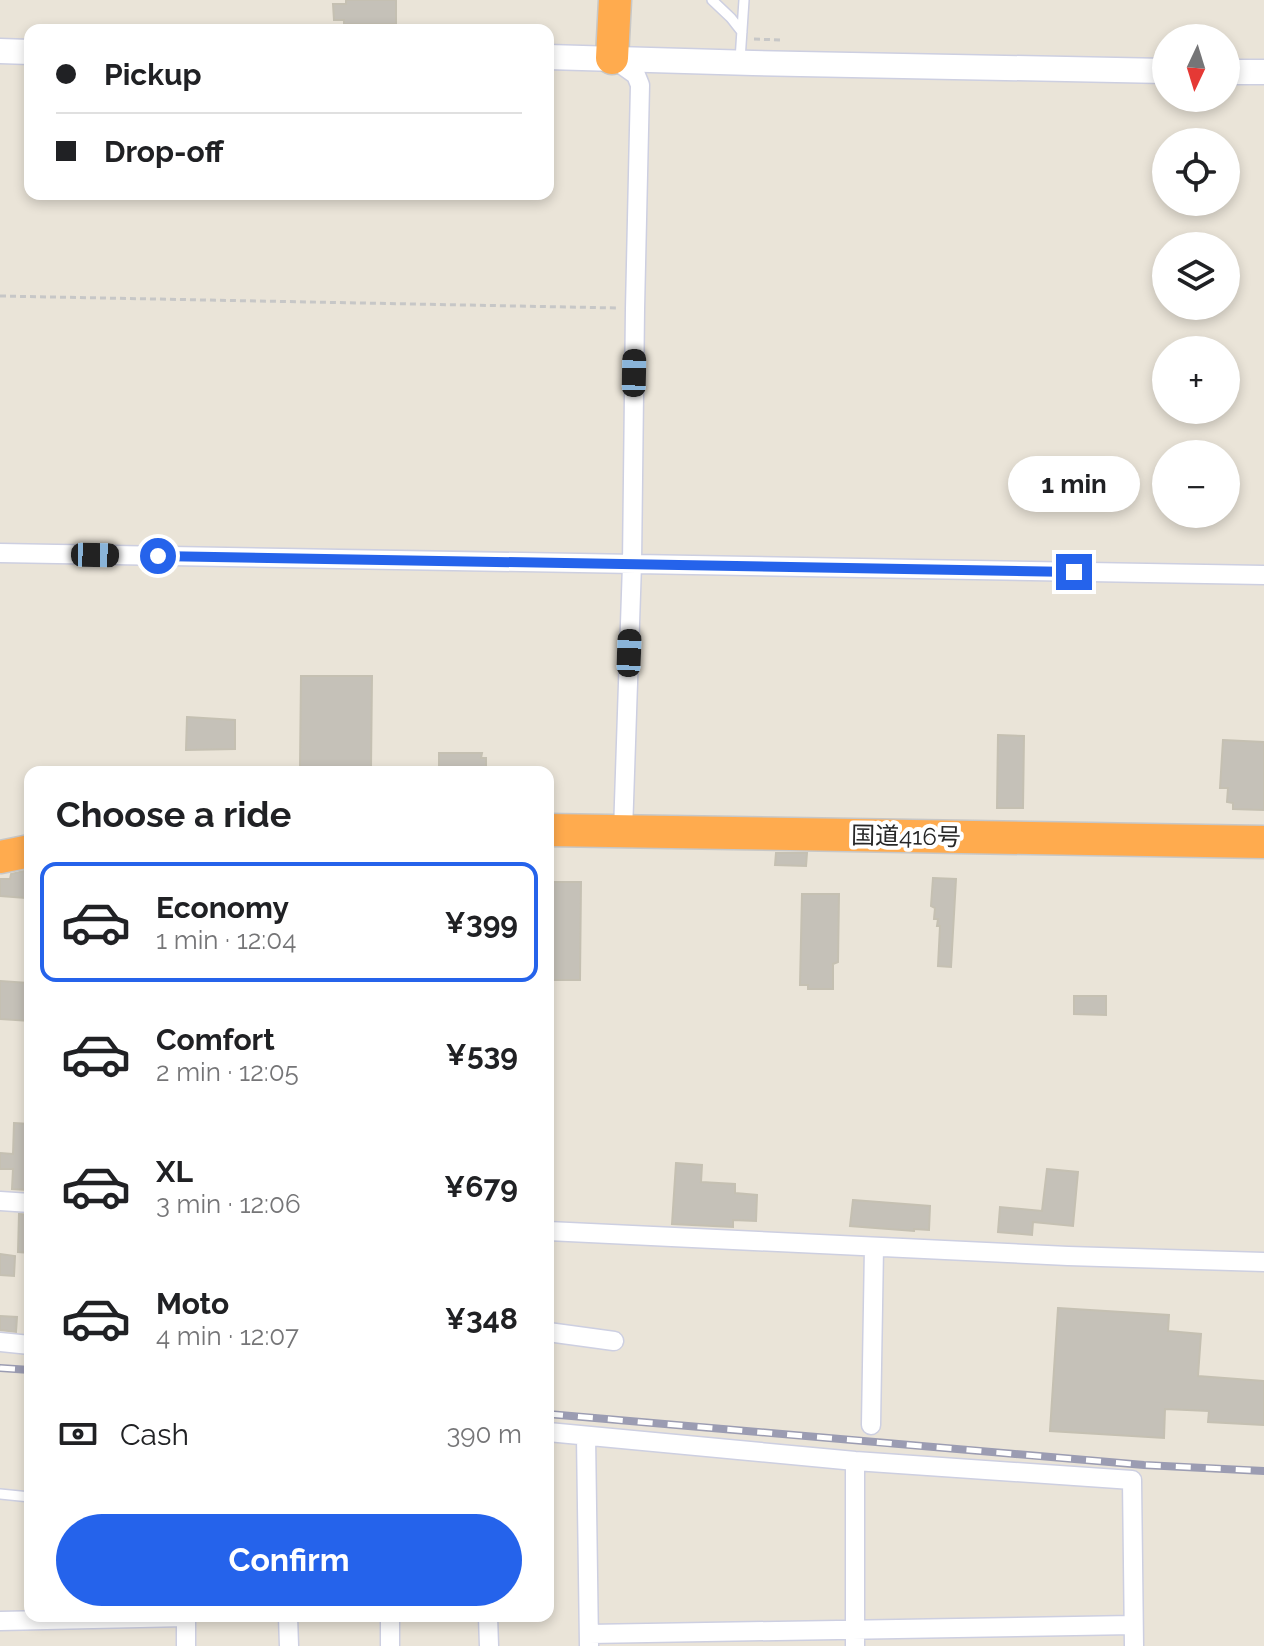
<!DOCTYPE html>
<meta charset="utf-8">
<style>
:root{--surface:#fff;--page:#f2f2f2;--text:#202124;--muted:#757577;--line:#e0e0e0;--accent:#2563eb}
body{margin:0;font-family:Raleway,"Noto Sans JP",sans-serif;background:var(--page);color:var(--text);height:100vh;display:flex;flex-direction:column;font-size:30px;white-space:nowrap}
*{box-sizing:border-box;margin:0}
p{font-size:26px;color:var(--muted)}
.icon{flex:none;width:44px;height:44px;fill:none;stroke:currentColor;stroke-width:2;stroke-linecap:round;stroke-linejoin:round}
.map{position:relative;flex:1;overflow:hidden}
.sheet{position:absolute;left:24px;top:766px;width:530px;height:856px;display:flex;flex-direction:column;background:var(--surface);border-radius:16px;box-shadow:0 4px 12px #0003}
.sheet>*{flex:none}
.banner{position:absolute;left:24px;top:24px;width:530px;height:176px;border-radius:16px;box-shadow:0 4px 12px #0003;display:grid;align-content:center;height:176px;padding:0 32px;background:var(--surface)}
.needle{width:52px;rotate:184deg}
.tools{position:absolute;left:1152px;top:24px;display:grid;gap:16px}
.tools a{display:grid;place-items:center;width:88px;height:88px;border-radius:50%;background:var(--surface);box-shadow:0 4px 12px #0003;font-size:40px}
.end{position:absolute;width:36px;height:36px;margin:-18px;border:10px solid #2563eb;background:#fff;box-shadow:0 0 0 4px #fff}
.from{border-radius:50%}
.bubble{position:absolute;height:56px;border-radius:28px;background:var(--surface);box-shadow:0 4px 12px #0003;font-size:26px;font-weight:700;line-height:56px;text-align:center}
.car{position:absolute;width:24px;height:48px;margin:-24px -12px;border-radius:10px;box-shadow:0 0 6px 2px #0007;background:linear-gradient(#222 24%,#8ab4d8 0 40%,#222 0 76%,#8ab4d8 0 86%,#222 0)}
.banner b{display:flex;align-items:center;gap:28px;height:76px;font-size:30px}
.banner b+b{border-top:2px solid var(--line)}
.banner i{width:20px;height:20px;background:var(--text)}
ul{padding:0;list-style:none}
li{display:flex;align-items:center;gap:24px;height:120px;margin:0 16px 12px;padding:0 16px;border:4px solid transparent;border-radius:16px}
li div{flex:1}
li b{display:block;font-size:30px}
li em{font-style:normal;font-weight:700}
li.active{border-color:var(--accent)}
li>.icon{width:72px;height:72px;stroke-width:1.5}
h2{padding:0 32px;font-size:36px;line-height:96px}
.pay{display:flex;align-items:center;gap:20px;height:88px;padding:0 32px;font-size:30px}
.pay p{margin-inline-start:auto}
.button{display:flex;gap:16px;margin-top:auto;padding:16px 32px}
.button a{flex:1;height:92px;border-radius:48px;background:var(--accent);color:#fff;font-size:32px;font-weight:700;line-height:92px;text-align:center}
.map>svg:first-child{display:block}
.building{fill:#c5c1b8;stroke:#c5c0b2;stroke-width:2}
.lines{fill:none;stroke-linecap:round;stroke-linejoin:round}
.lane-casing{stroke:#cdcfe1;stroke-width:12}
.street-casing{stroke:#cdcfe1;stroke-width:21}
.secondary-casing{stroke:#cdcfe1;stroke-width:27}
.highway-casing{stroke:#c7c7c7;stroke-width:35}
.path{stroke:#c7c7c7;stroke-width:3;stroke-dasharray:6 4;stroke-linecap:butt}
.lane{stroke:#fff;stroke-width:9}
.street{stroke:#fff;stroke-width:18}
.secondary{stroke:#fff;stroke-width:24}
.highway{stroke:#ffab4e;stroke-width:32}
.rail-casing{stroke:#9b9cb2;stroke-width:8}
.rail{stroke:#fff;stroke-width:5;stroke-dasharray:15;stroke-linecap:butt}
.route{stroke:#2563eb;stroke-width:10}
.labels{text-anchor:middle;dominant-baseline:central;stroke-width:8;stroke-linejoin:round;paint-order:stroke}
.street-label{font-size:24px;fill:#272727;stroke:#fff}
</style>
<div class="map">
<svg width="1264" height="1646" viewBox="0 0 1264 1646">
<rect width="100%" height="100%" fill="#eae4d8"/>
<!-- building -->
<path class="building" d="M346,0H396V24H344V20H334L333,4H346Z
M301,676H372L371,769H300Z
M187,717L235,720V749L186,750Z
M998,735L1024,736L1023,808H997Z
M1223,740L1264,742V810L1233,809V803L1227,802L1228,788H1220Z
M439,753H482L481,758H486V772H439Z
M776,853H807L806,866L775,865Z
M24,871L30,872V895H25V898L0,896V879H10L11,874Z
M933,878L956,879L951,967L938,966L940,926H937L938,919H934L935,908L931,906Z
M548,882H581L580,980H548Z
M802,894H839L838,962L833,964V989H808V985H800Z
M0,981L28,983V990H30V1021L0,1019Z
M1074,996H1106V1015L1074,1014Z
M14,1123L29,1124L28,1190L12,1189L13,1169H0V1153L13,1154Z
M676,1163L702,1165L701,1182L735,1184V1193L757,1195L756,1221L733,1220V1227L672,1224Z
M1047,1169L1078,1172L1073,1226L1033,1222L1032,1235L998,1232L1000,1207L1042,1211Z
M853,1200L930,1206L929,1230L914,1229V1231L850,1226Z
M19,1214L30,1215V1253L18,1252Z
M0,1254L15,1256L14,1276L0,1275Z
M1058,1308L1169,1315L1168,1331L1201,1334L1198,1376L1264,1381V1425L1208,1422L1209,1411L1165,1409L1164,1438L1050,1431Z
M0,1316L17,1317L16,1332L0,1330Z"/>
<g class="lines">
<!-- lane casing -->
<g class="lane-casing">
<path id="lane" d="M712,0L731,18L742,32
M740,60L744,0
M0,1494L30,1497"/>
</g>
<!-- street casing -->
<g class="street-casing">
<path id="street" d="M612,58L636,75L640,85L635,309L632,564L623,832
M0,553L1264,575
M0,1201L30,1203
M548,1231L1068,1256L1264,1262
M548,1332L614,1341
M0,1342L30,1345
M871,1425L874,1247
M548,1432L855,1461L1132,1480L1134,1646
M586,1436L589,1645
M288,1616L289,1646
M390,1616V1646
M488,1616L489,1646
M0,1621L186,1617
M589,1634L1133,1625
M186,1646V1616
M855,1646V1461"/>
</g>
<!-- secondary casing -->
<g class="secondary-casing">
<path id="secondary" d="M0,51L30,52
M548,57L753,63L1166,71
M1226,72H1264"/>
</g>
<!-- highway casing -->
<g class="highway-casing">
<path id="highway" d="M612,58L615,0
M548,830L1264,842
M0,857L30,851"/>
</g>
<!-- path -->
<path class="path" d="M754,39L780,40
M0,296L619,308"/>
<!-- lane -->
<use href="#lane" class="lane"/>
<!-- street -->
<use href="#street" class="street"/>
<!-- secondary -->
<use href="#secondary" class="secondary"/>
<!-- highway -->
<use href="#highway" class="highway"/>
<!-- rail casing -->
<g class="rail-casing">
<path id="rail" d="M0,1368L30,1370
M548,1414L1144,1465L1264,1471"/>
</g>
<!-- rail -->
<use href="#rail" class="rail"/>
</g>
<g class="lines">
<!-- route -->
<path class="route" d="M158,556L1074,572"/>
</g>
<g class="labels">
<!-- street labels -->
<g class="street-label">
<text transform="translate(906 836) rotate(1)">国道416号</text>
</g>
</g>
</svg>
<div class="tools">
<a><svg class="needle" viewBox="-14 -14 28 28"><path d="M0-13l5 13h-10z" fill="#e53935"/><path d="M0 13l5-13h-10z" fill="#757577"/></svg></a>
<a><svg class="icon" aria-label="locate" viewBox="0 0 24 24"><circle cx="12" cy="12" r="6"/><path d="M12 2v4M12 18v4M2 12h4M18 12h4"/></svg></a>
<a><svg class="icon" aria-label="layers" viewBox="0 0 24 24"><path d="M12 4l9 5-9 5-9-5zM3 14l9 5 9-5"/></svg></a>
<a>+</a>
<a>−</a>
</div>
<i class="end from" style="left:158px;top:556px"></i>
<i class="end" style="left:1074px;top:572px"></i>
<div class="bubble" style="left:1008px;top:456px;width:132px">1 min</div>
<i class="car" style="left:634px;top:373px;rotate:1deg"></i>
<i class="car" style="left:95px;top:555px;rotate:91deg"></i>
<i class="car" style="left:629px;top:653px;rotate:2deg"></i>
<div class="banner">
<b><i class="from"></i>Pickup</b>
<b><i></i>Drop-off</b>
</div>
<section class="sheet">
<h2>Choose a ride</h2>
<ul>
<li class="active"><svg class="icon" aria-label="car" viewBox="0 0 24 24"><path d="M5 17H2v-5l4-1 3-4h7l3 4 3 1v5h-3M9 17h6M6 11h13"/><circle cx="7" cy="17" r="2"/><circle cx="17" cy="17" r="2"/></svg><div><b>Economy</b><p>1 min · 12:04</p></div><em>¥399</em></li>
<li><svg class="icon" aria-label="car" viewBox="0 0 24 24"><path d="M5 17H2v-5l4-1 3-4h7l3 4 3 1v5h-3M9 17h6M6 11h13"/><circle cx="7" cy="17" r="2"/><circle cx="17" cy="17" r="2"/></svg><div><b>Comfort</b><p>2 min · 12:05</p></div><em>¥539</em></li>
<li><svg class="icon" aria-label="car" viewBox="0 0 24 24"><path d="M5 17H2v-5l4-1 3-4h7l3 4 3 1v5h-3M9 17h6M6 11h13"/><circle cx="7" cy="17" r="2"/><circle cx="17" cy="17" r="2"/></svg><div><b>XL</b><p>3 min · 12:06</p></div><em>¥679</em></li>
<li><svg class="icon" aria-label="car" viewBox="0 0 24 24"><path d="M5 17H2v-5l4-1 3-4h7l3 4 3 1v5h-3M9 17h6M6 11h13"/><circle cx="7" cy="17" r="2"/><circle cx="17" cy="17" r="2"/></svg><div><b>Moto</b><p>4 min · 12:07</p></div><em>¥348</em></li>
</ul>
<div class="pay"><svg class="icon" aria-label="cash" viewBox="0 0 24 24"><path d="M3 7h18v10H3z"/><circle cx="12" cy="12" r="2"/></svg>Cash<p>390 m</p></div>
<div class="button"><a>Confirm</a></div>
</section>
</div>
